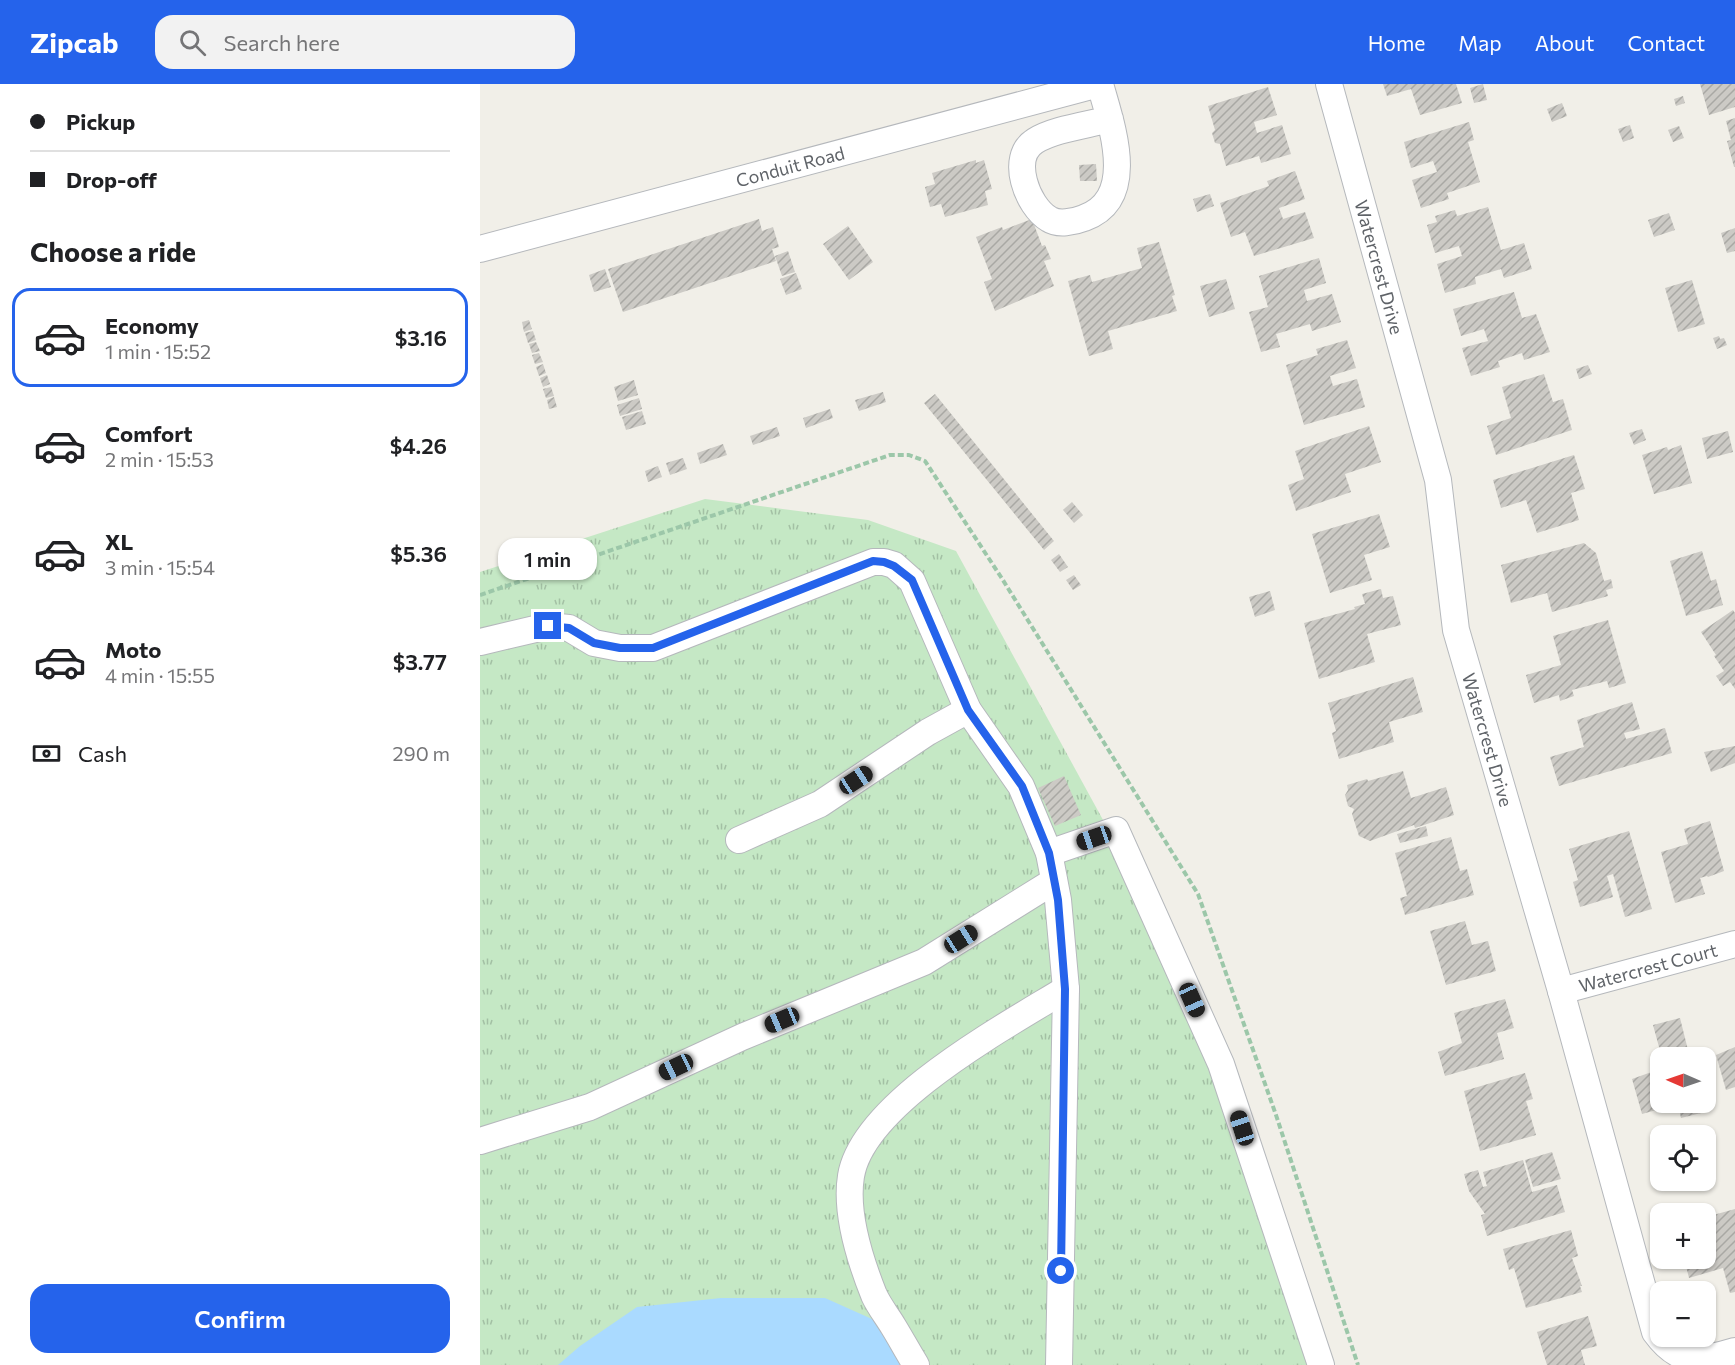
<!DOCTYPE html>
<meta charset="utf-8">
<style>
:root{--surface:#fff;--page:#f2f2f2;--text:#202124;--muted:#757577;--line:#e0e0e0;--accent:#2563eb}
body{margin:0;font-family:Commissioner,sans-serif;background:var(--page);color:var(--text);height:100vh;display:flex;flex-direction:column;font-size:22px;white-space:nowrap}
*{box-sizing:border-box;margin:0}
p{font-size:20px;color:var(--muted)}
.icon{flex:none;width:33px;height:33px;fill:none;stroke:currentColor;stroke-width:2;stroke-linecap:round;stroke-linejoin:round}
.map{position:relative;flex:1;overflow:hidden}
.sheet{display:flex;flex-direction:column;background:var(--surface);width:480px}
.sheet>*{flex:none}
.hud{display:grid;align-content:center;height:132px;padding:0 30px;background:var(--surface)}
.needle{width:39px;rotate:272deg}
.fabs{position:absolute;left:1170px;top:963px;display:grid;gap:12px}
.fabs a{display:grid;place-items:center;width:66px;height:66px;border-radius:12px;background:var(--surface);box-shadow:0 2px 4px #0004;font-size:30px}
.end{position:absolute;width:27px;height:27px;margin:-14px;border:8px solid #2563eb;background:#fff;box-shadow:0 0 0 3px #fff}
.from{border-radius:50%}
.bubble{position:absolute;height:42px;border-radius:18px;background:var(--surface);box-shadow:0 2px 4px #0004;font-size:20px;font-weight:600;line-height:42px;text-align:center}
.car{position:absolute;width:18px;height:36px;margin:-18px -9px;border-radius:8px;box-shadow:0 0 4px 2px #0007;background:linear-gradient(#222 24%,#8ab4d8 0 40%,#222 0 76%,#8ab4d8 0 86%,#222 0)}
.hud b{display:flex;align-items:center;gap:21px;height:57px;font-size:22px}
.hud b+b{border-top:2px solid var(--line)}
.hud i{width:15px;height:15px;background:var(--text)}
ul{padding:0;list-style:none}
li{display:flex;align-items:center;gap:18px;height:99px;margin:0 12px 9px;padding:0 18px;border:3px solid transparent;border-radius:18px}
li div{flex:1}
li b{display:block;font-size:22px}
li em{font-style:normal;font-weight:600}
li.active{border-color:var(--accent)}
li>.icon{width:54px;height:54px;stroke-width:1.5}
h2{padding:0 30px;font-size:27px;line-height:72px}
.pay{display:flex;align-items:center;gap:15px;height:66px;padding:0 30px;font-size:22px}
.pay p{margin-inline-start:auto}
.cta{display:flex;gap:12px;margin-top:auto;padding:12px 30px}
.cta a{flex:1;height:69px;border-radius:18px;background:var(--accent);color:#fff;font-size:24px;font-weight:600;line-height:69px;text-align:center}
header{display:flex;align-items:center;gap:36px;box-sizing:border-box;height:84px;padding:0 30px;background:var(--accent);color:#fff}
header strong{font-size:28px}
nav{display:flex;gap:33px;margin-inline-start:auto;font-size:21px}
.search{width:420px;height:54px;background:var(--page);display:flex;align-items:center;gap:15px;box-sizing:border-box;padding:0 21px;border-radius:18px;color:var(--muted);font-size:22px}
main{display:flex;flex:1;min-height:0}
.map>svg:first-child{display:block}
.grass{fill:url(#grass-tufts)}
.water{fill:#aadaff}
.building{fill:url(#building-hatch)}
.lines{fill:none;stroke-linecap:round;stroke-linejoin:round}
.minor-casing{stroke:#b5b8bc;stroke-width:28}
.path{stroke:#9cc7a9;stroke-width:4;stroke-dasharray:6 3;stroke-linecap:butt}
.minor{stroke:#fff;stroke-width:26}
.route{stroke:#2563eb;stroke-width:8}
.labels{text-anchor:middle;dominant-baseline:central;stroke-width:4.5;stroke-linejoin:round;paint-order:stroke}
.street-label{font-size:18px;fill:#5f6368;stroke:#fff}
</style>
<header>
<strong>Zipcab</strong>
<div class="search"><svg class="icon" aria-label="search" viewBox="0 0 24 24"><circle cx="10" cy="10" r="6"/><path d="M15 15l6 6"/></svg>Search here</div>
<nav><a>Home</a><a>Map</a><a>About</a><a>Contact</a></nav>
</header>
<main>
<section class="sheet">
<div class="hud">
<b><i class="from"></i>Pickup</b>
<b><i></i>Drop-off</b>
</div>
<h2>Choose a ride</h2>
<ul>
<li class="active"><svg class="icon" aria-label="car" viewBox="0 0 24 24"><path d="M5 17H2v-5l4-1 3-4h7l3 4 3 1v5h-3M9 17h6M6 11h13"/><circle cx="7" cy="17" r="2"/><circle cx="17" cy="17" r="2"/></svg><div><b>Economy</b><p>1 min · 15:52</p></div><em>$3.16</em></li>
<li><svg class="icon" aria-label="car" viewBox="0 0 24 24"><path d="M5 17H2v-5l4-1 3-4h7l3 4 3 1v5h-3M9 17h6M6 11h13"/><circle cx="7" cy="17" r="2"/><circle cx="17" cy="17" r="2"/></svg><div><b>Comfort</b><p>2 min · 15:53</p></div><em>$4.26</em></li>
<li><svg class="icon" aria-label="car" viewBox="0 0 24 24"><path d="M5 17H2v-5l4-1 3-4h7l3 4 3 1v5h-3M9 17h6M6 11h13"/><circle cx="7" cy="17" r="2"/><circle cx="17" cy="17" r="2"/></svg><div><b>XL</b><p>3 min · 15:54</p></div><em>$5.36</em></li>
<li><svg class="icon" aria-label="car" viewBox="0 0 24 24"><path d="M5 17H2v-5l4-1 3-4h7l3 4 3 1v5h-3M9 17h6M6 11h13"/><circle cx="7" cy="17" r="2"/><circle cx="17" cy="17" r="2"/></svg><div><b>Moto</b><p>4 min · 15:55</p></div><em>$3.77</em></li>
</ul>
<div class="pay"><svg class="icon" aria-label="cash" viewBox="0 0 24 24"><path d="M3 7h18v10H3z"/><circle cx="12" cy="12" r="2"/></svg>Cash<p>290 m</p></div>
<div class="cta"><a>Confirm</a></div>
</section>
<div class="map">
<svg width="1255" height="1281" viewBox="0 0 1255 1281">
<defs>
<pattern id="grass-tufts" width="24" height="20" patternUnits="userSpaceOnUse" patternTransform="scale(1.5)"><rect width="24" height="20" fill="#c5e8c5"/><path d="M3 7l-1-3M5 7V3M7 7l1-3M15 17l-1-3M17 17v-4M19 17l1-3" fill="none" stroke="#a3c0a4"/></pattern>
<pattern id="building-hatch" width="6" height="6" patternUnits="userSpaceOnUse" patternTransform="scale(1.5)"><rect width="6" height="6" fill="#cccac5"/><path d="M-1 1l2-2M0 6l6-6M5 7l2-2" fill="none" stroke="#a9a8a4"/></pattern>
</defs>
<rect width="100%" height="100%" fill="#f1efe8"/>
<!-- grass -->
<path class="grass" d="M225,415L388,436L476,467L693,864L836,1281H0V488Z"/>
<!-- water -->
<path class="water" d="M241,1214H345L421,1248L430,1281H78L100,1262L157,1223Z"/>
<!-- building -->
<path class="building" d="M903,0H976L982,19L940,31L931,5L907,12Z
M1003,0L1007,16L994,19L990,4Z
M1220,0H1255V23L1229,31Z
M788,3L797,31L774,38L777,49L802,41L811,70L781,79L779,72L746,82L740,60L735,59L732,49L735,46L728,22Z
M1203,12L1205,19L1196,22L1194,15Z
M1082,19L1087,32L1072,38L1067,25Z
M1255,34V83H1254L1247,57L1251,56L1246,37Z
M989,38L994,56L988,58L1000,98L967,109L969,115L941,124L932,96L957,88L953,77L931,84L924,58Z
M1150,41L1154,54L1143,58L1138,45Z
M1199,42L1204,54L1193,58L1188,46Z
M496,76V79L504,76L512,105L505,107L508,121L465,133L461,120L450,123L445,103L455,100L452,89Z
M616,80L617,97H600L599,81Z
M815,87L825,115L799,124L803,135L825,128L834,154L774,172L765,148L751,153L740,119L789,102L787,97Z
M730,110L734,122L717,128L713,115Z
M1008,123L1021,166L1044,159L1052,185L1024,194L1021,185L995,193L996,200L965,209L957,180L982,172L979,162L955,169L947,141L957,138L955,132L975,126L977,132Z
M1189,129L1195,146L1174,153L1168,136Z
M279,135L282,147L293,143L299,163L292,165L296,177L143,228L128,185Z
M552,135L562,162L565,161L571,175L564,177L574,202L515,227L504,198L512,195L496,153L522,143L523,146Z
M368,142L393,178L369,196L343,160Z
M1255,144V167L1247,169L1241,149Z
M679,158L695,211L692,212L697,227L628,247L633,265L609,272L588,197L610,191L612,198L662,184L657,164Z
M308,167L315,188L302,192L295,172Z
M839,174L846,199L824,206L827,217L852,210L861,238L832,247L830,240L796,250L800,263L781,268L769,228L788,223L779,192Z
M125,185L131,203L114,208L109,191Z
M316,189L322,205L306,211L300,195Z
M746,195L755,225L729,233L720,202Z
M1212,196L1225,240L1198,248L1185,204Z
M1034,208L1042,234L1056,230L1070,268L1044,276L1042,269L1018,277L1020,283L991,292L982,264L1008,257L1004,245L981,252L973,225Z
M49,236L52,245L44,248L42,238Z
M53,247L56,256L48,259L45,249Z
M1239,252L1240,255L1244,254L1247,261L1237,265L1233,254Z
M867,256L876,284L850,292L853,302L877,295L885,323L824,341L806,281L838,271L836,265Z
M56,258L60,267L52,269L49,260Z
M59,269L63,278L55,280L52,271Z
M63,280L66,289L59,292L56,283Z
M1108,281L1112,290L1099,295L1096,285Z
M1064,290L1073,318L1083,315L1092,346L1016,371L1007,342L1031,334L1022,303Z
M67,291L70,300L63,303L60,294Z
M154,296L158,311L138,317L134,303Z
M71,303L74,312L66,314L63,305Z
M403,308L406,318L379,327L375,316Z
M455,310L574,457L564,466L444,319Z
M74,313L77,323L69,325L67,316Z
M159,314L162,325L140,332L137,321Z
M350,325L353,334L326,344L323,334Z
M162,327L166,340L146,346L142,333Z
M889,342L901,378L865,390L871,408L816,427L808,401L824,395L815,367Z
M297,343L300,352L273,361L270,352Z
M1162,345L1166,356L1154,361L1149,349Z
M1248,347L1253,368L1227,375L1222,354Z
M243,360L247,371L220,380L217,369Z
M1201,361L1212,399L1174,410L1162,371L1187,363L1188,366Z
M1094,371L1105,405L1091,409L1099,436L1057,449L1046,416L1021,424L1013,396Z
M203,374L207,385L190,391L186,379Z
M178,382L182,393L168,398L165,387Z
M592,418L603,431L594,439L583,426Z
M899,430L910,463L884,471L892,496L850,509L832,450Z
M1104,459L1116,469L1124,497L1131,495L1133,504L1126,506L1128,512L1072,528L1067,509L1031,519L1021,481Z
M1222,467L1231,497L1236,495L1243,521L1206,532L1190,477Z
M579,470L588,483L580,488L571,476Z
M594,491L601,501L593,506L586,496Z
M901,505L903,514L913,512L921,541L887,550L895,578L839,595L824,539L875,525L874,523L885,520L882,510Z
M790,507L795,526L775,533L769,513Z
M1253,526L1255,529V605L1250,598L1243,602L1236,592L1244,587L1234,572L1236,571L1221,548Z
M1128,536L1146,599L1129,604L1127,597L1092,606L1094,612L1080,617L1079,611L1054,619L1046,591L1081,581L1073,552Z
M933,593L943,628L909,638L914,658L859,675L852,649L856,647L848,619Z
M1152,618L1160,645L1144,649L1146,655L1185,644L1192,669L1079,702L1070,673L1104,663L1097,636Z
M1255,662V679L1231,688L1224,668Z
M923,687L931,714L966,703L974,731L935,744L934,741L890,757L879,752L872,730L874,725L868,722L865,711L868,706L867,701L887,695L888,697Z
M584,692L601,731L575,742L558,704Z
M1230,737L1244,787L1228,793L1227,792L1220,794L1225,810L1195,819L1181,768L1208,760L1204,745Z
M946,742L948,752L920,759L917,750Z
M1149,747L1172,825L1145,833L1133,790L1127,792L1133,813L1100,823L1093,798L1098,796L1089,765Z
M971,753L980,787L987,785L994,811L925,831L920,814L927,812L915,769Z
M985,837L992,861L1008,857L1016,887L966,901L950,847Z
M1025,915L1034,944L1017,949L1024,975L965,992L958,968L982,959L974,929Z
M1200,934L1210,974H1182L1173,941Z
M1255,963V1003L1246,1006L1236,971Z
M1177,986V987H1180V1018H1222L1225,1028L1201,1034L1198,1020L1162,1030L1152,995Z
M1045,989L1053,1015L1046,1017L1056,1051L1000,1067L984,1007Z
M1072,1068L1081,1095L1053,1103L1045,1076Z
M1043,1076L1052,1108L1077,1101L1085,1128L1007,1152L1001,1131L1005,1130L989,1107L984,1090L998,1086L1003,1103L1007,1102L1003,1088Z
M1255,1125V1208L1250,1209L1243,1184L1209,1194L1204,1174H1226V1133Z
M1091,1146L1098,1172L1092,1174L1102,1202H1100L1102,1208L1046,1224L1034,1184L1029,1186L1023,1165Z
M1108,1232L1117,1262L1101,1266L1105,1281H1067L1057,1248Z"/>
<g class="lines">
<!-- minor casing -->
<g class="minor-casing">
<g id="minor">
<path d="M620,0C631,40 659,114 604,134C594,138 578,141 569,135C547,122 529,73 555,57C574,45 608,41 630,35"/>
<path id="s1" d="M849,0L958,396L976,546L1081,907L1175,1248C1199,1281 1219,1278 1255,1267"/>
<path id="s2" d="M0,165L619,0"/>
<path d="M0,558L68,542L89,544L114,559L140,564H173L393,478H404L414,481L432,497L488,626L541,702L569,769L578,816L586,905L579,1281"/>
<path d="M259,756L340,720L448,648L488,626"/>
<path d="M569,769L636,746L741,980L841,1281"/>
<path id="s3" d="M1081,907L1255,860"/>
<path d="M0,1057L110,1023L262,953L444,878L574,797"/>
<path d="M436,1281C428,1268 421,1255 413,1242C407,1232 399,1222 394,1211C380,1176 365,1129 371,1092C383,1019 526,942 586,905"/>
</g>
</g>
<!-- path -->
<path class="path" d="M0,511L410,371H429L445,377L521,493L718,810L796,1031L878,1281"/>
<!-- minor -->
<use href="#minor" class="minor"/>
</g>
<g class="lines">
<!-- route -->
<path class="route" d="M68,542L89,544L114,559L140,564H173L393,477L404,478L414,482L432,496L488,626L542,702L569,769L578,816L585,905L581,1187"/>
</g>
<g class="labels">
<!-- street labels -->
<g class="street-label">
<text stroke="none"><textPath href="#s2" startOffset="321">Conduit Road</textPath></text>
<text stroke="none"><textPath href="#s1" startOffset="190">Watercrest Drive</textPath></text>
<text stroke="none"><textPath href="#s1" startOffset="676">Watercrest Drive</textPath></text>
<text stroke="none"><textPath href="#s3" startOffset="90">Watercrest Court</textPath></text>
</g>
</g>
</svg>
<div class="fabs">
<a><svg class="needle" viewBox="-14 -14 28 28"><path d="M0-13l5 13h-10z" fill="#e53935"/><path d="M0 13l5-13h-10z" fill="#757577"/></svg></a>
<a><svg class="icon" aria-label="locate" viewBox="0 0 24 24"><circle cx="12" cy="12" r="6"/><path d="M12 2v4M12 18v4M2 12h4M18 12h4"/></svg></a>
<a>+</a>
<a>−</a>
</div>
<i class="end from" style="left:581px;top:1187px"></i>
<i class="end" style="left:68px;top:542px"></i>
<div class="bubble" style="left:18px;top:454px;width:99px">1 min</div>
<i class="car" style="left:376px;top:696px;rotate:57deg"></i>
<i class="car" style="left:614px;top:754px;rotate:251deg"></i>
<i class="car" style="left:481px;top:855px;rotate:58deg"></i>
<i class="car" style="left:712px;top:916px;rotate:156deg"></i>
<i class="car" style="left:302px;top:936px;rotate:247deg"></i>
<i class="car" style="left:196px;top:983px;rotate:245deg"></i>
<i class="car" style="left:762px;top:1044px;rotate:342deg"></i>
</div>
</main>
